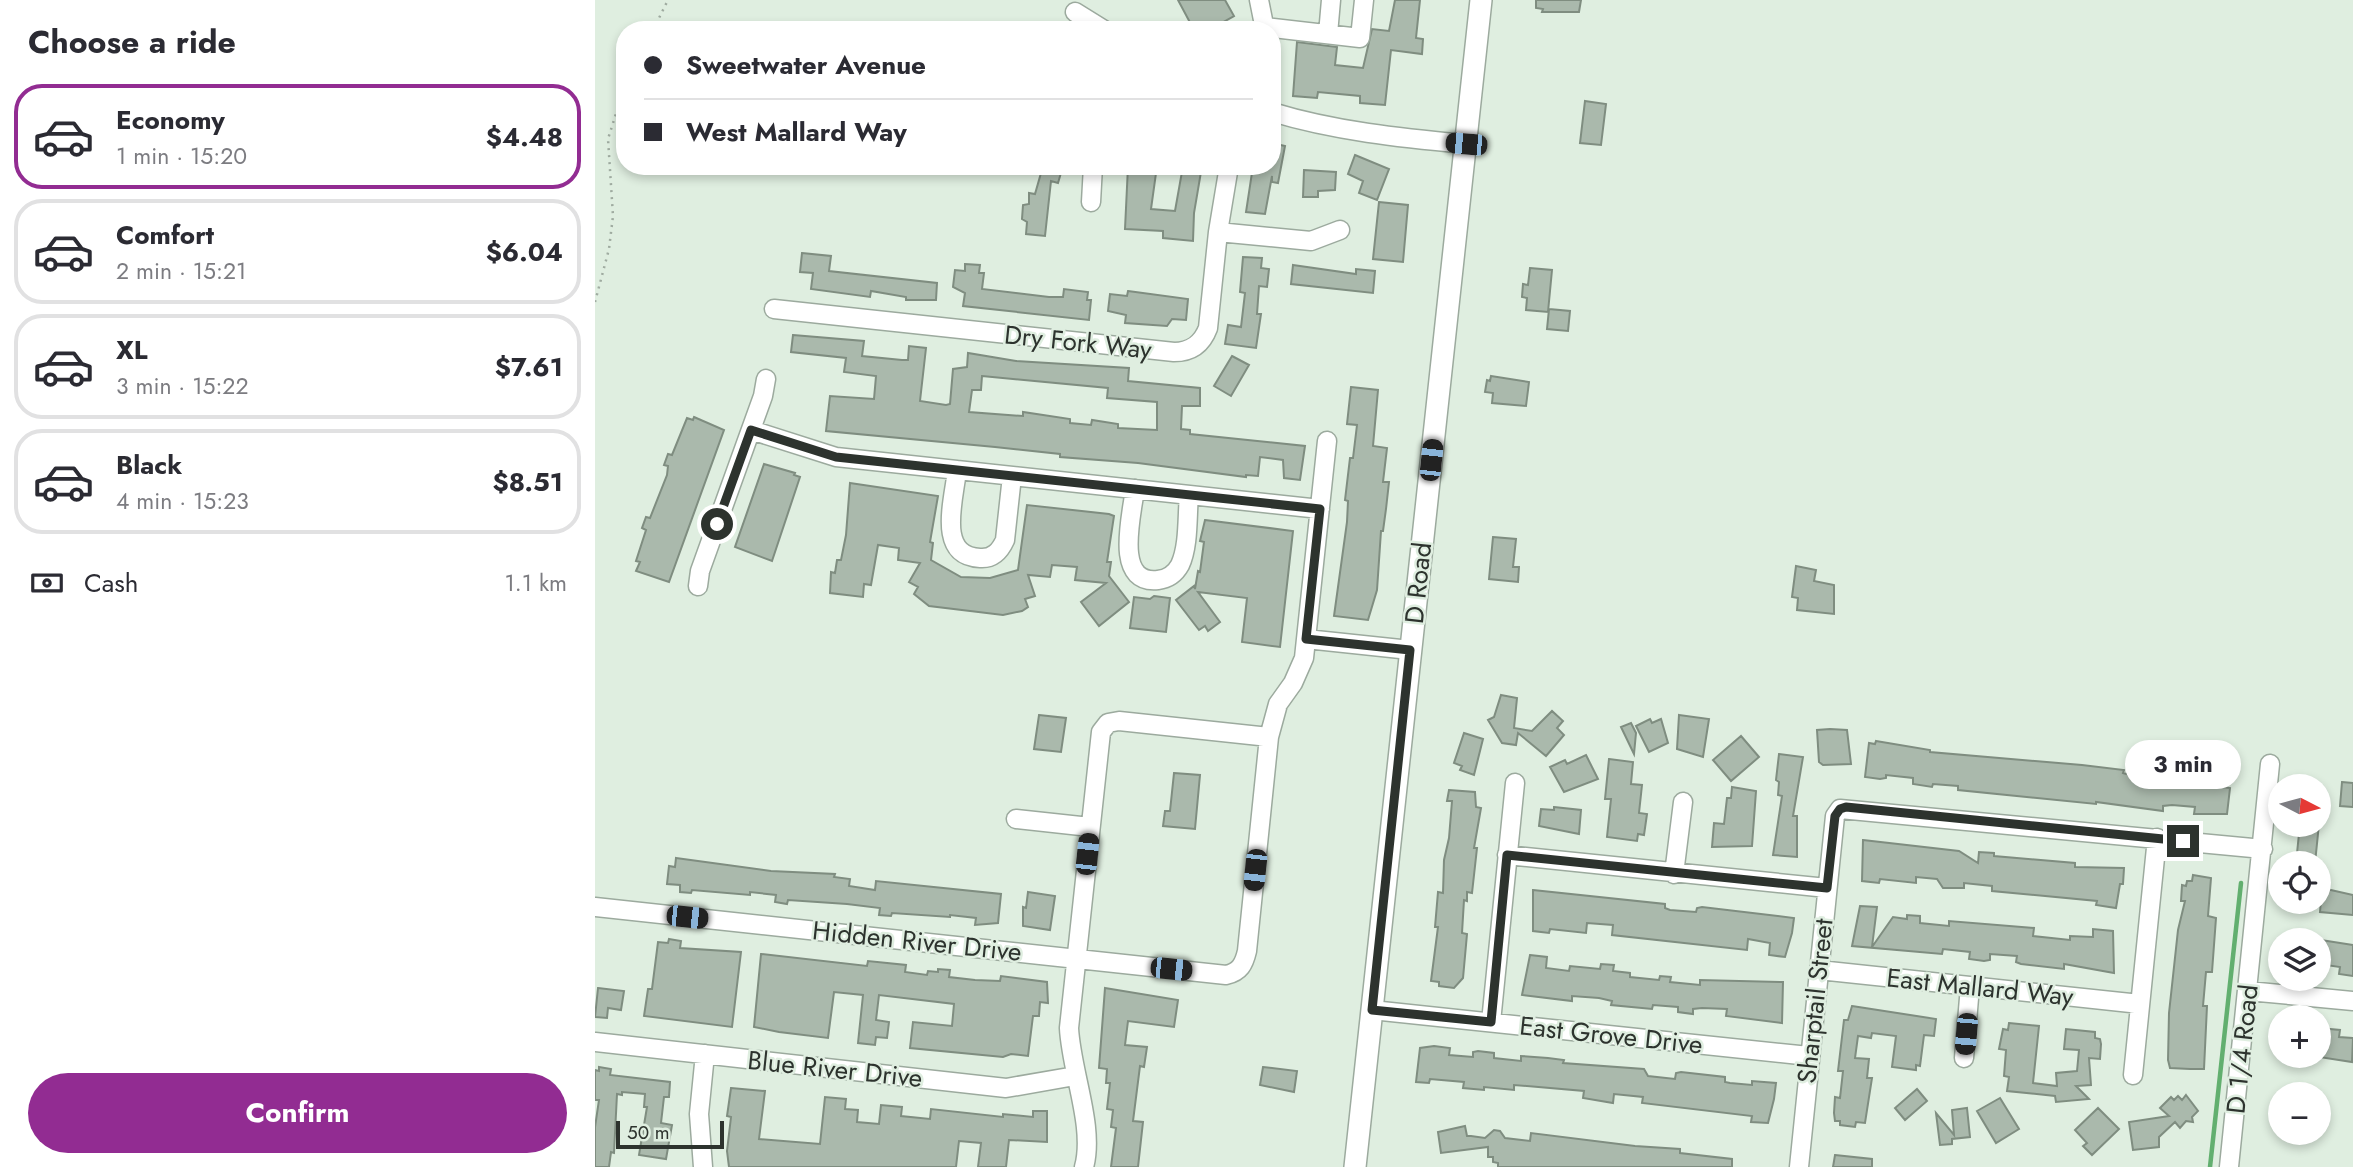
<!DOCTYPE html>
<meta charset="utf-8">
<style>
:root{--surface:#fff;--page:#f2f2f3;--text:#2b2b33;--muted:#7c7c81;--line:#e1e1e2;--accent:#922c92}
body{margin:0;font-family:Jost,sans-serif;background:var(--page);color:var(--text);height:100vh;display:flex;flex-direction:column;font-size:26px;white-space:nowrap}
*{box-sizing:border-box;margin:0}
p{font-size:23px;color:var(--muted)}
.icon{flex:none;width:38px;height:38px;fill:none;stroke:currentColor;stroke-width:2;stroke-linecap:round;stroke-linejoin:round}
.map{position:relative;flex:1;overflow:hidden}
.details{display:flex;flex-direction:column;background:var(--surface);width:595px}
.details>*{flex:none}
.top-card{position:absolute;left:21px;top:21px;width:665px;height:154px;border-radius:28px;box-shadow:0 4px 10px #0003;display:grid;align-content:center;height:154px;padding:0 28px;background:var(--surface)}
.needle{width:46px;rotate:96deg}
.buttons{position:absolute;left:1673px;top:774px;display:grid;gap:14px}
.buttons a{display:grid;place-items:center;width:63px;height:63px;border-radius:50%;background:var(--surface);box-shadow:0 4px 10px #0003;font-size:35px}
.scale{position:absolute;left:21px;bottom:18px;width:108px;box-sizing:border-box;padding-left:7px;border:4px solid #2d332e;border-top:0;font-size:19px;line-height:24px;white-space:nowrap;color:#2d332e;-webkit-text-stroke:5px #dfeee0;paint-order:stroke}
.end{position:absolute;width:32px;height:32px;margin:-16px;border:9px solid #2d332e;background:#fff;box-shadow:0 0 0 4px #fff}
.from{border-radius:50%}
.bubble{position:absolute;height:49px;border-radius:24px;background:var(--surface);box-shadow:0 4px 10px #0003;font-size:23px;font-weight:700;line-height:49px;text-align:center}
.car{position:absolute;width:21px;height:42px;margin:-21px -10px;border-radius:9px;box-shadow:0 0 5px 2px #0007;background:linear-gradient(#222 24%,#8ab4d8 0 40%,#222 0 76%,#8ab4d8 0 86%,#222 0)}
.top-card b{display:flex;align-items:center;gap:24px;height:66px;font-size:26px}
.top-card b+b{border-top:2px solid var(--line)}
.top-card i{width:18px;height:18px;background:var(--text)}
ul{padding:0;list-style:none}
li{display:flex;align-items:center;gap:21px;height:105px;margin:0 14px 10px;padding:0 14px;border:4px solid var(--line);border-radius:28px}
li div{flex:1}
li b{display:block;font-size:26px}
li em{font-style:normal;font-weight:700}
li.active{border-color:var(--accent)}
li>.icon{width:63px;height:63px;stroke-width:1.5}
h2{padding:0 28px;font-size:32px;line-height:84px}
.pay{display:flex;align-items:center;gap:18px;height:77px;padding:0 28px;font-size:26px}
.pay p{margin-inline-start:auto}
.cta{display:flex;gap:14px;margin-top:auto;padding:14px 28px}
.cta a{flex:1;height:80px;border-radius:42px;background:var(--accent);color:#fff;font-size:28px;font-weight:700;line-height:80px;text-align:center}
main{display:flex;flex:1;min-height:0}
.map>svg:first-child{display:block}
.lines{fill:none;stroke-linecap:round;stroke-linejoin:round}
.stream{stroke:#62af6f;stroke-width:4.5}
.building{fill:#aab9ac;stroke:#7f8d80;stroke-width:2;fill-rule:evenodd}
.minor-casing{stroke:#9caa9e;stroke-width:21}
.tertiary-casing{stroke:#9caa9e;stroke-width:24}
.path{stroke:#9faba0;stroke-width:2.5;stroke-dasharray:2 5;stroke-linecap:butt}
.minor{stroke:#fff;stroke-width:18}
.tertiary{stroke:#fff;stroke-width:21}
.route{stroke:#2d332e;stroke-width:9}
.labels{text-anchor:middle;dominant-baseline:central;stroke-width:5;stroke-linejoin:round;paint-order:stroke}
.street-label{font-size:26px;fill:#2d332e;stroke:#dfeee0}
</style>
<main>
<section class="details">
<h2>Choose a ride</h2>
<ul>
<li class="active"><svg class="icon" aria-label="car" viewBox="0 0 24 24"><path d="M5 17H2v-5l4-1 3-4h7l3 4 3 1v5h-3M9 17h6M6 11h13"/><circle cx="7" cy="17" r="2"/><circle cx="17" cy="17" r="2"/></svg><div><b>Economy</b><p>1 min · 15:20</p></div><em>$4.48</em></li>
<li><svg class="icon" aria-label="car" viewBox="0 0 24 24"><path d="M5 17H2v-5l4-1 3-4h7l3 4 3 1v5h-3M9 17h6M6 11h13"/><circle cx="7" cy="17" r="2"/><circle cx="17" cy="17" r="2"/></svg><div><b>Comfort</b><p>2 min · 15:21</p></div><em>$6.04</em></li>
<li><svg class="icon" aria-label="car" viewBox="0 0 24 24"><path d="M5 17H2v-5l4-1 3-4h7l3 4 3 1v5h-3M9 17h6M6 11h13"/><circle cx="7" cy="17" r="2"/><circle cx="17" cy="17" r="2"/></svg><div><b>XL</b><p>3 min · 15:22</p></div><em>$7.61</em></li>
<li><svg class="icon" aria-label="car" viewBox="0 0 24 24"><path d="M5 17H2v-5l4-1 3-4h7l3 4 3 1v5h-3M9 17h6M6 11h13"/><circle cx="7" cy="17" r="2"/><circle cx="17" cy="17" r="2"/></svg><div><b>Black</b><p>4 min · 15:23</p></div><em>$8.51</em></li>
</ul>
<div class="pay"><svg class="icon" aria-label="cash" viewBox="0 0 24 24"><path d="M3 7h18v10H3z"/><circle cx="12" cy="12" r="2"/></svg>Cash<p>1.1 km</p></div>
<div class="cta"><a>Confirm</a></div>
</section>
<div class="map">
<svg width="1758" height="1167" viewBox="0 0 1758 1167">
<rect width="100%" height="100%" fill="#dfeee0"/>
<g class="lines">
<!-- stream -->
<path class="stream" d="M1615,1167L1646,883"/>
</g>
<!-- building -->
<path class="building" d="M583,0H630L639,16L614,30H599Z
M800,0H825L821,38L828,39L827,54L796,50L790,105L765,103V96L723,92L722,98L698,96L702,42L742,47L740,65L768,68L777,29L794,31Z
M941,0H986L984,12H947L948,9L941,8Z
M990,101L1011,104L1006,145L985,143Z
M677,143L690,146L683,183L677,182V176L670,214L651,212L658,166H677Z
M760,155L794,169L782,200L764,193L768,181L753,174Z
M448,166H468L463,183L456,181L450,236L431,234L432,222L427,219L428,205L434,204V193L440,194Z
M533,166H562L556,209L580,211L588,166H607L599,213L598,241L568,238V231L530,229Z
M709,170L741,172L740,190L723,191V197H708Z
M784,202L813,205L808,262L778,259Z
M207,253L236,256L234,271L342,283L341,300H311V297L276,291L275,297L216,289L218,273L205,272Z
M648,257L667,258L666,268L674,269L672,287L664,286L662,314H666L661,348L630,344L633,325L646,327L650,293L645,292Z
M370,264L385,265L384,273H389L387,289L454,297H468L469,289L493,292L492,300H496L494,320L368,306L370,293L358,287L360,270L370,271Z
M698,265L761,274V269L780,271L778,293L696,284Z
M935,268L957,270L953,312L931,310L932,298L927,297L928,284L933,285Z
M533,291L593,299L591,320L577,319L572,326L530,323L531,315L513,311L515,294L532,296Z
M954,309L975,311L973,331L952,329Z
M198,335L269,341L267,356L307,360H313L314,346L331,348L325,401L351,405L355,404L358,369L372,367L373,353L421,361L534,368L533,381L605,388V406H587L586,429L595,430V434L710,446L705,480L689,478L688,460L665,457L663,476L651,475V477L543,463L465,457V454L400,447L231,431L235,396L279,399L281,376L249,372L251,358L196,352ZM387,376L513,388L512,398L562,402V430L523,428V424L497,420L496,425L475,423V419L428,412V416L374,412L377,390H386Z
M637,356L654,365L636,396L619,386Z
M896,376L934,382L931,406L897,403L898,393L890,392L892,380L895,381Z
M756,387L783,390L778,446L792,448L788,482H794L791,509L788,531H786L782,590L773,620L739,616L752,522L753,501L750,500L755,458H758L762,425L752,424Z
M99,417L129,430L74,582L41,571L45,562L41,561L51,530L47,528L51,517L55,518L72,475L73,466L69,465L73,454L77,455L92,418L98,420Z
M169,464L200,473L199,475L205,477L177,561L140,547Z
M255,483L343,496L335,542L338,543L336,560L366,577L395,578L423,570L432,505L514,514L519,516L512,562H516L514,576L534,602L504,626L486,602L511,583L480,580L482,567L457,565L455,577L433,575L440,596L430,599L433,607L427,611L408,615L334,606L319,594L323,587L314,582L325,563L303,560L304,548L283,545L276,585L269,584L268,597L235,593L236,572L240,573L242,560H246L251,535Z
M610,520L698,531L685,647L647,642L652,598L603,592L625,622L613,631L610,626L604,630L581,600L599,586L600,589L603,571L605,572L609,542L605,541Z
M898,537L921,539L918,567H924L923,582L894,579Z
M1201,566L1221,570L1219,581L1239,585V614L1202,610L1203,598L1197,597Z
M559,596L575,598L571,632L535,628L539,597L555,599Z
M906,695L922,698L919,728L937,731L957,711L968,721L962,728L969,735L951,756L923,733L921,745L907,743L893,720L899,717Z
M444,715L471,718L466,752L439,749Z
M1084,715L1114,719L1108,757L1082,749Z
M1055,719L1057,723L1066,719L1073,743L1054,752L1041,726Z
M1036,723L1041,733L1039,754L1026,727Z
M1235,729L1252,730L1256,764L1228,765L1224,762L1222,730Z
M869,733L888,739L879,775L865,770L867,766L859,763Z
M1146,736L1164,757L1136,781L1118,760Z
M1281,741L1335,750V752L1487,765L1529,770L1528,773L1542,777L1575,776L1586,778V782L1635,788L1632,814H1599L1600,807L1577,805L1568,806V811L1501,802V804L1363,790V786L1338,784L1337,787L1318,784V778L1291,775V778L1285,779L1270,777L1274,743L1280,744Z
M1184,754L1208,757L1198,816H1202V857L1178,855L1187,796L1183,795L1184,782L1181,780Z
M991,755L1003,779L969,792L955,767L970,760L972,764Z
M1014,759L1038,762L1036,784L1047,785L1044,813L1052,814L1049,835L1043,834L1042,841L1012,837L1016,799H1010Z
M579,773L605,775L600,829L568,826L570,811H575Z
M1747,782L1758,783V807L1745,806Z
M1137,787L1161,791L1157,846L1117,847L1119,823L1129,824L1132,798H1136Z
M854,790L880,792L881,807L886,808L879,848H882L877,893L872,892V901L869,900L867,933L872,934L868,978L859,988L844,986V982L836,981L843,927H840L843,892L848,893L849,860L854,838L857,801H852Z
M959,807L986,810L984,834L944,826L946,809L959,810Z
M1705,824H1724L1720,863H1701Z
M1268,840L1364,851L1383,863L1384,852L1399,853V856L1480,863V867L1529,868L1528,884H1525L1521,908L1501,905L1502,901L1397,891V886L1369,883V888H1348L1342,879L1321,877V883L1285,879L1284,883L1267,881Z
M81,858L176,871L240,874L239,877L255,879L254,886L280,890L281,881L406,894L403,923L380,925L381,918L355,915V917L297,913L296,916L284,915L285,908L252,904L193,900L192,904L180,902L181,895L155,892V895L97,890L96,893L85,892V885L72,884L74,866L80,867Z
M1598,875L1616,878L1613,916L1621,918L1617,972H1611L1608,1006H1612L1609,1069H1595L1575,1068L1573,1060L1574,1013L1583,930L1590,901H1586L1587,885L1591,886L1592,881H1597Z
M1727,888L1758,895V915L1725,912Z
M938,890L1070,904V908L1075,910L1101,912L1102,908L1107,907L1199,918L1197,933L1190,957L1174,955L1175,943L1153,939L1152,950L1017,935L1018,925L992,923L991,933L955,929L954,933L938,931Z
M433,892L460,896L455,930L428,926V907L431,908Z
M1265,906L1282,907L1277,947L1298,917L1312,919V915L1325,916V923L1354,926V921L1439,928L1438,936L1475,940V936L1498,937V929L1518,931L1519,973L1469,964V969L1426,964L1421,962L1422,956L1395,954V960L1389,961L1374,959L1375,952L1348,949L1347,954L1257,946Z
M74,939L86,941L85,948L146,952L137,1027L49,1016L53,989H57L63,942L73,943Z
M1726,940L1758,945V976L1744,974L1745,967L1724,964Z
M166,954L272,966L273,961L311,965L310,972L332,975L333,971L343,972V969L355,970L354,977L380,980L405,981L406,976L452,982L453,1003L445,1002L444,1016H438L433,1056L416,1054L408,1057L315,1048L318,1022L357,1026L359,1004L284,995L281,1020L294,1022L292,1038L281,1037L280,1045L263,1043L268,995L239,992L233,1038L184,1032L159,1027Z
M935,955L952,957L951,968L974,971L975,966L1005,969L1006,964L1019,965L1018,971L1035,973V977L1064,980L1065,976L1076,977L1075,982L1105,985V980L1188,982L1187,1023L1131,1016L1132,1009L1107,1008L1098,1009V1014L1083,1012V1007L1058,1005L1057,1009L1016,1005L1017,1001L1004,998L977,996V1001L927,995Z
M3,988L29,991L26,1010L13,1008L12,1018L0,1017Z
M510,988L583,1000L579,1027L533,1021L530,1045L552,1047L549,1067L545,1066L538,1121L548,1122L543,1167H516L521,1128L516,1127L518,1110L512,1109L515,1083H511L512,1069L504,1068Z
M1257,1006L1341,1019L1339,1036L1329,1035L1325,1066L1321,1065V1070L1297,1067L1301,1036L1277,1033L1276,1038L1263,1036L1260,1058L1274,1059L1272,1078H1277L1270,1123L1261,1122L1260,1127L1245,1125V1121H1240L1239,1113L1240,1097L1245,1098L1248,1071H1243L1249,1020H1253Z
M1414,1023L1444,1026L1438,1083L1462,1086L1461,1073L1482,1071L1484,1050L1469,1049L1471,1029L1500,1032V1038L1505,1039L1506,1044L1505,1059L1494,1058L1496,1085L1481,1086L1494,1099L1461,1102L1460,1096L1412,1091L1414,1077L1409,1076L1411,1050L1404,1049L1408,1029L1413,1030Z
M1724,1028L1745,1030L1744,1037L1758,1038L1757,1062L1724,1057Z
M839,1046L855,1048L854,1055L878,1057V1052L883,1051L899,1053V1058L926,1061V1056L953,1058L969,1060L968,1063L1049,1069L1053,1076L1080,1079L1081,1073L1086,1072L1130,1077V1082L1135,1083L1157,1085V1081L1181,1083L1179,1099L1173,1123L1156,1122L1157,1116L1047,1103L1048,1097L1019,1094L1018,1103L988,1098L989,1091L919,1085V1090L889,1087V1090L868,1088L869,1082L835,1079L834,1083L821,1082L825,1048Z
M4,1067L16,1069L15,1075L75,1082L74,1097H69L66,1123L77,1125L71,1159L44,1155L52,1107H49L50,1094L27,1092V1095L22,1094L19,1153L16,1152L14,1167H0V1127L4,1100H0V1070L4,1071Z
M668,1067L702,1071L699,1092L665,1085Z
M136,1088L170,1091L164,1139L225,1144L230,1097L251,1099L250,1109L263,1110L262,1122L284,1124L286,1105L307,1107L306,1116L335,1119L336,1109L408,1117V1114L438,1117V1111H452V1142L414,1140L411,1167H383L386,1143L364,1141L361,1167H134L132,1151L136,1117L132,1116Z
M1322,1089L1332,1101L1310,1120L1300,1108Z
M1591,1095L1603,1111L1597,1117L1598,1122L1591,1121L1585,1128L1580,1122L1564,1137V1147L1538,1150L1534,1122L1574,1116L1565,1108L1576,1097L1579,1100L1583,1096L1587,1100Z
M1405,1098L1424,1129L1401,1143L1382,1111Z
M1372,1108L1375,1137L1357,1139V1144L1345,1145L1341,1113L1359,1135L1357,1110Z
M1503,1108L1524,1129L1497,1155L1488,1146L1492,1143L1480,1130Z
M870,1126L872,1136H876L890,1138L899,1130L905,1131L910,1138L935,1141L936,1133L1040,1146L1085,1149V1153L1137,1159V1167H903V1163L898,1162V1157H893V1147L846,1153L843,1132Z
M1240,1155L1277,1159V1167H1238Z"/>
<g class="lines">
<!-- minor casing -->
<g class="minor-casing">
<path id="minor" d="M664,0L670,30
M480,12L509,30
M670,27L765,38L769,0
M733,34L736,0
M677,112C739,131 806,138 871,144
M496,202L498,166
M623,232L716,241L745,230
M179,309L579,352C596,352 607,344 613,328L623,232L634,166
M156,430L241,457L725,509
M362,470C359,500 341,556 385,558C398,559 405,551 410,540L417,476
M540,489C537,514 518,585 563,580C572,579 580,574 585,565C594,546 592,516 594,495
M103,586L105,571L168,396L171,379
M711,639L815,650
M421,819L495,827
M912,855L1232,888
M1079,874L1088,802
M0,907L631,975C645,972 649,964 652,951L674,737L683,704L698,683L709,658L732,441
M1224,970L1545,1004
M1653,991L1758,1001
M777,1010L1214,1056
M896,1022L920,783
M0,1042L411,1088L480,1076
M1369,1058L1375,986
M1538,1075L1562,838
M108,1167L104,1114L110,1054
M489,1167C500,1127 476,1071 474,1028L506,732L513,723L524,721L674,737
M1204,1167L1240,816L1245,809L1668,849
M1634,1167L1675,764"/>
</g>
<!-- tertiary casing -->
<g class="tertiary-casing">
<path id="tertiary" d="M760,1167L886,0"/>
</g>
<!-- path -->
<path class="path" d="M58,30L73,0
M0,302L14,249L18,216L13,139L30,85"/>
<!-- minor -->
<use href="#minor" class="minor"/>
<!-- tertiary -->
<use href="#tertiary" class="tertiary"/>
</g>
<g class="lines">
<!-- route -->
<path class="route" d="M122,524L156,430L241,457L725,509L711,639L815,650L777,1010L896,1022L912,855L1232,888L1240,816L1245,809L1251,807L1588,841"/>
</g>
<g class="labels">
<!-- street labels -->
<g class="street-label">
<text transform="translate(483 342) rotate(6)">Dry Fork Way</text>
<text transform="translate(823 583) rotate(-84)">D Road</text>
<text transform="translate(322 941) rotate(6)">Hidden River Drive</text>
<text transform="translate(1385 987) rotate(6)">East Mallard Way</text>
<text transform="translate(1220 1001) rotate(-84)">Sharptail Street</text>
<text transform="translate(1016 1035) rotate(6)">East Grove Drive</text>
<text transform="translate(1647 1049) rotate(-84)">D 1/4 Road</text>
<text transform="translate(240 1069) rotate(6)">Blue River Drive</text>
</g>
</g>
</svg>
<div class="buttons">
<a><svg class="needle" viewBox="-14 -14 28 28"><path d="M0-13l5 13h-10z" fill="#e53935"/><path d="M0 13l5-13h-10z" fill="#7c7c81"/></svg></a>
<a><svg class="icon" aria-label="locate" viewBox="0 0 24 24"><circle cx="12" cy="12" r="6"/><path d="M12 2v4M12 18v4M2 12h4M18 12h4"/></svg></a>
<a><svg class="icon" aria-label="layers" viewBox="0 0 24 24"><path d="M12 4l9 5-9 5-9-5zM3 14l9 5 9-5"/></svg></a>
<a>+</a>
<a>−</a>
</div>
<div class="scale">50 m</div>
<i class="end from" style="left:122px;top:524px"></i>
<i class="end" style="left:1588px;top:841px"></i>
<div class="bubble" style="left:1530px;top:740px;width:116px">3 min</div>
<i class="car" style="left:871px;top:144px;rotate:275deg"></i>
<i class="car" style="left:836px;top:460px;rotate:6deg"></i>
<i class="car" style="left:492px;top:854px;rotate:6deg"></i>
<i class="car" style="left:660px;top:870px;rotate:186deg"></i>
<i class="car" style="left:92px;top:917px;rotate:96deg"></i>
<i class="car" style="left:576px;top:969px;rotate:96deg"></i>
<i class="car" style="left:1371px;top:1034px;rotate:185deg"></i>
<div class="top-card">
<b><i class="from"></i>Sweetwater Avenue</b>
<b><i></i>West Mallard Way</b>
</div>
</div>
</main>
